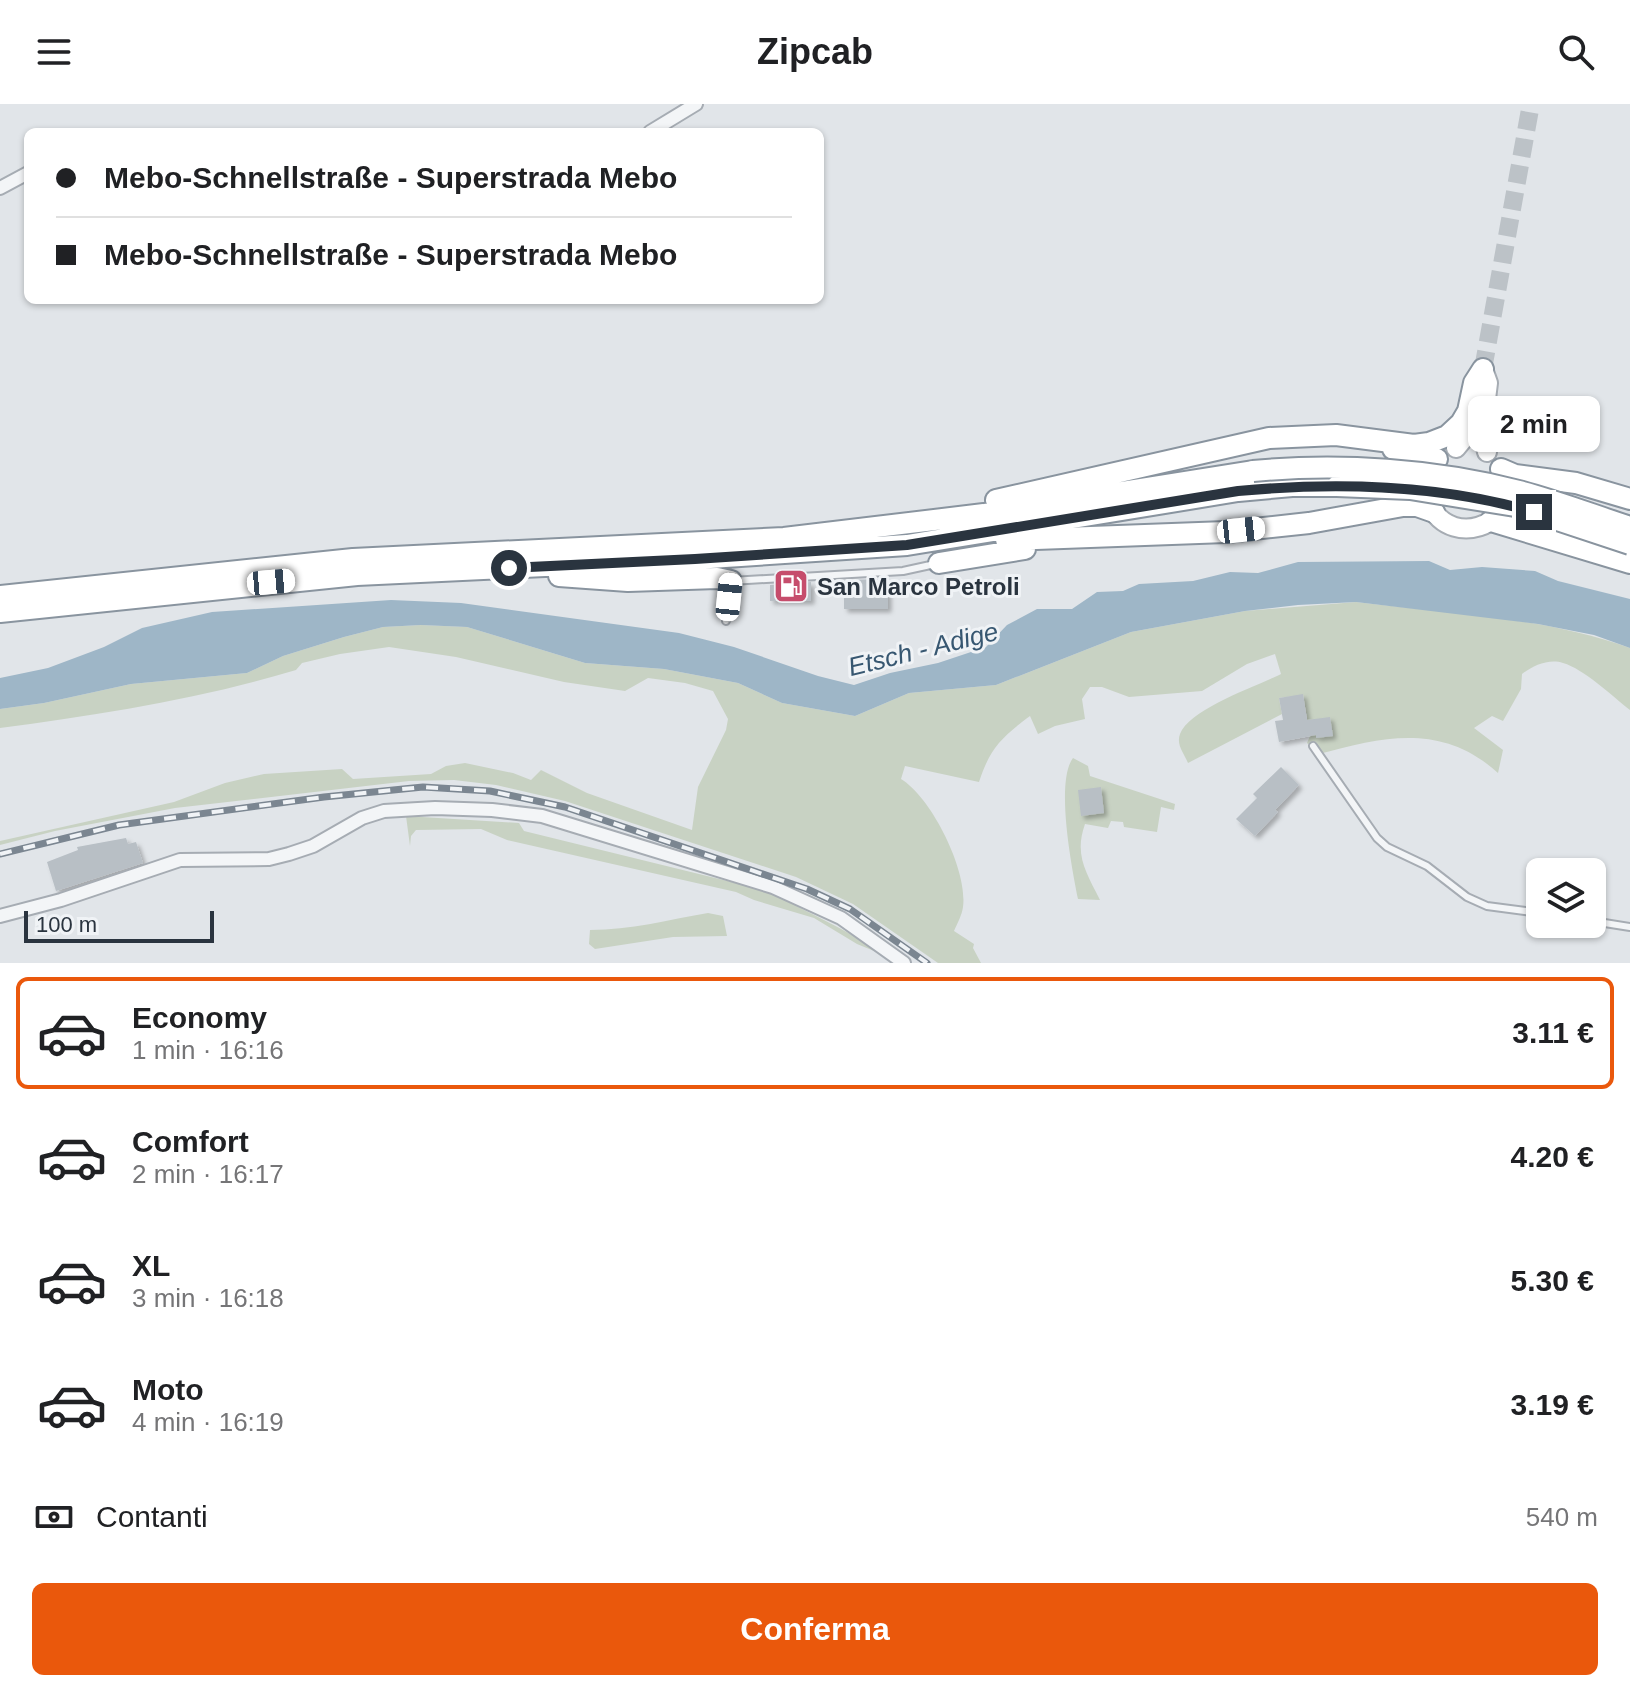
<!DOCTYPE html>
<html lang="it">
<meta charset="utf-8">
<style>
:root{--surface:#fff;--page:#f2f2f2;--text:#202124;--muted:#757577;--line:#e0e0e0;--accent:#ea580c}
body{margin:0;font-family:Arial,sans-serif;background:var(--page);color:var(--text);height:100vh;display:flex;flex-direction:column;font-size:30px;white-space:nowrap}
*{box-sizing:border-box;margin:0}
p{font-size:26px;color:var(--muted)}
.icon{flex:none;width:44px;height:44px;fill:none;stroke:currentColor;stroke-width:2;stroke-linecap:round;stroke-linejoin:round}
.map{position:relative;height:859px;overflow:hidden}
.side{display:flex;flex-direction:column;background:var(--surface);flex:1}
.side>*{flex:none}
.guide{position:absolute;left:24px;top:24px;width:800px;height:176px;border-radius:12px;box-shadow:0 2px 6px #0004;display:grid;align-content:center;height:176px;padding:0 32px;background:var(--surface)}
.tools{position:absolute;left:1526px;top:754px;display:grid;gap:16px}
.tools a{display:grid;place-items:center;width:80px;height:80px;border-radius:12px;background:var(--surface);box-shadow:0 2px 6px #0004;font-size:40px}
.scale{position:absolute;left:24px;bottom:20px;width:190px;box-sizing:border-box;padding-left:8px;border:4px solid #2a343f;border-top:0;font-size:22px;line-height:28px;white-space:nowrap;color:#2a343f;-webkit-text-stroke:6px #f0f3f6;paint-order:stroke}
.end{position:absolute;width:36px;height:36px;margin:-18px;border:10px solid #2a343f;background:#fff;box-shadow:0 0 0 4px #fff}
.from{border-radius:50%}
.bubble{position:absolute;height:56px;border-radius:12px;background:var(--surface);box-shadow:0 2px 6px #0004;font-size:26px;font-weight:800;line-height:56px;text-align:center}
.car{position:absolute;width:24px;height:48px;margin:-24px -12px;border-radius:10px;box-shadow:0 0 6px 2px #0007;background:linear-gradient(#fff 24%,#345 0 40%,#fff 0 76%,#345 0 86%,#fff 0)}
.guide b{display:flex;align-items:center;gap:28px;height:76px;font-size:30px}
.guide b+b{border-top:2px solid var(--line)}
.guide i{width:20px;height:20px;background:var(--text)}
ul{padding:14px 0 0;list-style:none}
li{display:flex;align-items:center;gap:24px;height:112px;margin:0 16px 12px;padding:0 16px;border:4px solid transparent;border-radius:12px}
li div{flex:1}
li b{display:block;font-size:30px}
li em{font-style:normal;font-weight:800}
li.on{border-color:var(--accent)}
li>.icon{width:72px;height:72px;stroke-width:1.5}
.pay{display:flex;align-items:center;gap:20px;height:88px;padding:0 32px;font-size:30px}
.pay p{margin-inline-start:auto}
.cta{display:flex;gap:16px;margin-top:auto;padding:16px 32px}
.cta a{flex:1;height:92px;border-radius:12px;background:var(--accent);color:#fff;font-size:32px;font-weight:800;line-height:92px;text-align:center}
header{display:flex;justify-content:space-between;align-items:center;height:104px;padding:0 32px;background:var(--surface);font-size:36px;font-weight:800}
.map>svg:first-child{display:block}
.green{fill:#c8d2c3}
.water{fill:#9eb6c7}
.building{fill:#b8bfc5;filter:url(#shadow)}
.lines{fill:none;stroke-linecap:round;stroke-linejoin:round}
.secondary-tunnel{stroke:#bcc2c7;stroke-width:18;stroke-dasharray:18 9;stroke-linecap:butt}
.service-casing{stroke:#a6acb3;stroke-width:10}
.minor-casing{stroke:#a6acb3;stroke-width:16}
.secondary-casing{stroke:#a6acb3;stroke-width:22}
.trunk-casing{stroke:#89949f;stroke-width:24}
.service{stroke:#f3f5f7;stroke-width:6}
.minor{stroke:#f3f5f7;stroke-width:12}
.secondary{stroke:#fff;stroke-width:18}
.trunk{stroke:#fff;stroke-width:20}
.rail-casing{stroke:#7b8691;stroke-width:7}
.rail{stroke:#f0f3f6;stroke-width:4;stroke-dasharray:12;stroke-linecap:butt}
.trunk-bridge-casing{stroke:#89949f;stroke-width:24;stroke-linecap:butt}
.trunk-bridge{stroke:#fff;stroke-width:20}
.route{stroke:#2a343f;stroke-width:10}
.labels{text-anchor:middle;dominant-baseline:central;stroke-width:6;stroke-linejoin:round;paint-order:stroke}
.poi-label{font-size:24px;font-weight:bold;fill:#2a343f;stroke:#f0f3f6;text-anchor:start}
.water-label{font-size:26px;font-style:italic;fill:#375771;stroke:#f0f3f6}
</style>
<header><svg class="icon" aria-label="menu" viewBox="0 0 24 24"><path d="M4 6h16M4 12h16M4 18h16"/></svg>Zipcab<svg class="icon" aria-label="search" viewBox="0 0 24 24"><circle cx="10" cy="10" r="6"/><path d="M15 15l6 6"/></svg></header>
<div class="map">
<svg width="1630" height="859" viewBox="0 0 1630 859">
<defs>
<filter id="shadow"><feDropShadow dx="3.5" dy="3.5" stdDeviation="2" flood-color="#0004"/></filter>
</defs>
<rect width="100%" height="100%" fill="#e1e5e9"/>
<!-- green -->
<path class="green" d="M1356,498C1448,509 1543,513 1630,544V606C1612,592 1584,565 1563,559C1549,554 1532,562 1522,570L1521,585L1503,617L1492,612L1474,624L1503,646L1498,669C1443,619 1385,632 1319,650L1307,639L1310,632L1303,591L1279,594L1282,610L1188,659C1184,649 1176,641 1180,630C1189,605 1257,582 1281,570L1275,550L1247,560L1202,587L1129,593L1102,583H1090L1082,595L1085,615L1055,622L1038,630L1030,612C1002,633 990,644 979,678L905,662L901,675C932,694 968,767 963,803C962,811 957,820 954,827L974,840L973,844L981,859H938L853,800L796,773L565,697L496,681L454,676L409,677L175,704L55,727L0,741V737L174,698L225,679L264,670L342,665L353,675L431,670L446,662L465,659L513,669L531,676L541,666L587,689L692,726L698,683L726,626L728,615L713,587L685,579L648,574L625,587L564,578L456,553L389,543L340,550L302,559L296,566C200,595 99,611 0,624V605L44,599L131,580L247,569L283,552L344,533L383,523L421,521L467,523L585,559L664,565L738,579L782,599L855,612L909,589L996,581L1131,528L1245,507Z
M1073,654L1088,662L1090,672L1175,700L1174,706L1161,703L1157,728L1124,723L1123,718L1111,717L1108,724L1085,720C1074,751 1086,768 1100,796L1078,795C1072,765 1055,678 1073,654Z
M406,712L519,719L524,727L772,788C807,810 845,823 879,849L857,840L814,814L754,796L736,788L507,736L481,725L416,726L411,732L410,742Z
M708,809L723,812L727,832L673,833L595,845L589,840L590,826C631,826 667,816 708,809Z"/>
<!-- water -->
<path class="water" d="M1429,457L1450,466L1482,463L1535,467L1558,477L1630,495V544L1594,531L1538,520L1356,498L1298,501L1245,507L1131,528L996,581L909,589L855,612L782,599L738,579L664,565L585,559L467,523L421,521L383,523L344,533L283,552L247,569L131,580L44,599L0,605V574L48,564L104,543L142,524L212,508L391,496L461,499L679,529L734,543L818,572L854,581L890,569L938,559L986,543L1007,521L1037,505H1072L1097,488L1123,487L1139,480L1193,477L1230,468L1258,469L1298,458Z"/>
<!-- building -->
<path class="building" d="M888,475V505H844V476Z
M811,478V497H770V481Z
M1303,590L1307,616L1330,613L1333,632L1316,634V631L1279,638L1275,617L1283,616L1279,594Z
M1281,663L1299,681L1275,706L1278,708L1255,732L1236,715L1257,694L1253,690Z
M1101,683L1104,709L1081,712L1078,686Z
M126,734L128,740L136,738L143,759L56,787L47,758L78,746L77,743Z"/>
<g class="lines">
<!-- secondary-tunnel -->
<path class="secondary-tunnel" d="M1483,265L1531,0"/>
<!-- service casing -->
<g class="service-casing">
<path id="service" d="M726,517L731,477L903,467L935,460
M1313,642L1377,734L1387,743L1427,762L1467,793L1487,802L1540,809
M1592,817L1630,823"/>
</g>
<!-- minor casing -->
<g class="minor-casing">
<path id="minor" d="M650,28L696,0
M0,84L28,69
M0,812L61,796L180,756L269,755L289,750L313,742L362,714L384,707L435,704L492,706L542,712L773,783L841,814L904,859"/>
</g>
<!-- secondary casing -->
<g class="secondary-casing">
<path id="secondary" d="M1483,265L1488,279L1482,327L1487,348
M1456,344L1474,322L1478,294
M1428,397C1439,424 1466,432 1491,417"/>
</g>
<!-- trunk casing -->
<g class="trunk-casing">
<path id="trunk" d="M1393,345L1415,354L1437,355
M1501,365L1515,371L1576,379L1630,395
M996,396L1269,334L1336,331L1414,341L1429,339L1447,332L1461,319L1468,307L1474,279L1483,265
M1491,417L1630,459
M1006,436L1226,428L1309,419L1403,402H1417L1434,408
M939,459L1025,445
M559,472L628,477L717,474L731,477
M0,492L353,455L784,434L984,410L1253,367
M0,508L357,471L695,455L907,441L1238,387L1292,382H1337"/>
</g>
<!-- service -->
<use href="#service" class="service"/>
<!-- minor -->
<use href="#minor" class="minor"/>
<!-- secondary -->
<use href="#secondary" class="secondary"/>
<!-- trunk -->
<use href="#trunk" class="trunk"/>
<!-- rail casing -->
<g class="rail-casing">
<path id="rail" d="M0,750L119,721L324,693L423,683L490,687L565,703L807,785L850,805L927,859"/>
</g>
<!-- rail -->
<use href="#rail" class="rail"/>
<!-- trunk-bridge casing -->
<g class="trunk-bridge-casing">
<path id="trunk-bridge" d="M1253,367C1340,359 1434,365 1519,387C1557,397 1593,411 1630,423
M1337,382L1410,385L1515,402L1630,440"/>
</g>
<!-- trunk-bridge -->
<use href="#trunk-bridge" class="trunk-bridge"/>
</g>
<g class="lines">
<!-- route -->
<path class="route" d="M509,464L695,455L907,441L1238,387C1336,378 1438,380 1534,408"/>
</g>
<!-- icons -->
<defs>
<g id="fuel-square" transform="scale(1.8)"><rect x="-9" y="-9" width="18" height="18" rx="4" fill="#c64d6c" stroke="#f0f3f6"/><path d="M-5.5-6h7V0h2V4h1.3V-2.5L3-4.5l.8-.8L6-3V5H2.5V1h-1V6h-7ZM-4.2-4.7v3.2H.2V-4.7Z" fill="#fff"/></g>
</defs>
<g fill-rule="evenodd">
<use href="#fuel-square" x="791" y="482"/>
</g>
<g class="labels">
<!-- poi labels -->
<g class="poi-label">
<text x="817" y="482">San Marco Petroli</text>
</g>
<!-- water labels -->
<g class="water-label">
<text transform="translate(923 545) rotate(-14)">Etsch - Adige</text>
</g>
</g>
</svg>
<div class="tools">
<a><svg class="icon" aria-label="layers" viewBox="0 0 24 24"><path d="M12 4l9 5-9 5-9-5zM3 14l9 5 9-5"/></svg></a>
</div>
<div class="scale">100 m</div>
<i class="end from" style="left:509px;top:464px"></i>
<i class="end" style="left:1534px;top:408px"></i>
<div class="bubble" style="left:1468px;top:292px;width:132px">2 min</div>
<i class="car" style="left:1241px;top:426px;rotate:84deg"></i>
<i class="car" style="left:271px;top:478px;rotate:85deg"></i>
<i class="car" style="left:729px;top:493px;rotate:6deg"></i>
<div class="guide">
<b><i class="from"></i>Mebo-Schnellstraße - Superstrada Mebo</b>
<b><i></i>Mebo-Schnellstraße - Superstrada Mebo</b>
</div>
</div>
<section class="side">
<ul>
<li class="on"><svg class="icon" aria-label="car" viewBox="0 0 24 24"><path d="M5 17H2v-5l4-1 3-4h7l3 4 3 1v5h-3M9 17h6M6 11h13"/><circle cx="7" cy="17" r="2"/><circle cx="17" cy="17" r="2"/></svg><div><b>Economy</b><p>1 min · 16:16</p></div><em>3.11 €</em></li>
<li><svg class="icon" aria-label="car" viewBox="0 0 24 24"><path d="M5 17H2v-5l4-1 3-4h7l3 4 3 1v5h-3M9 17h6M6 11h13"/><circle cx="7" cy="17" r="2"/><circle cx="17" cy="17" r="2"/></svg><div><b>Comfort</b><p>2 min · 16:17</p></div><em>4.20 €</em></li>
<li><svg class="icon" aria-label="car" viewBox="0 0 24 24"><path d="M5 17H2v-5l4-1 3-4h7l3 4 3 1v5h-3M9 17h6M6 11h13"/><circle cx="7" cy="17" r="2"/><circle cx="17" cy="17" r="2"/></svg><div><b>XL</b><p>3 min · 16:18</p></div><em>5.30 €</em></li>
<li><svg class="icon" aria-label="car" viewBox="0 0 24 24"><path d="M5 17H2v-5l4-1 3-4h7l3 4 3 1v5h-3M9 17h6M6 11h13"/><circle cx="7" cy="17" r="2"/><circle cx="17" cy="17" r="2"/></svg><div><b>Moto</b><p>4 min · 16:19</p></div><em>3.19 €</em></li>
</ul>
<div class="pay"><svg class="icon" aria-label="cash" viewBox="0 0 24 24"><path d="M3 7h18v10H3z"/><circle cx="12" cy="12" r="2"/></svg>Contanti<p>540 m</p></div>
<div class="cta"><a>Conferma</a></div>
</section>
